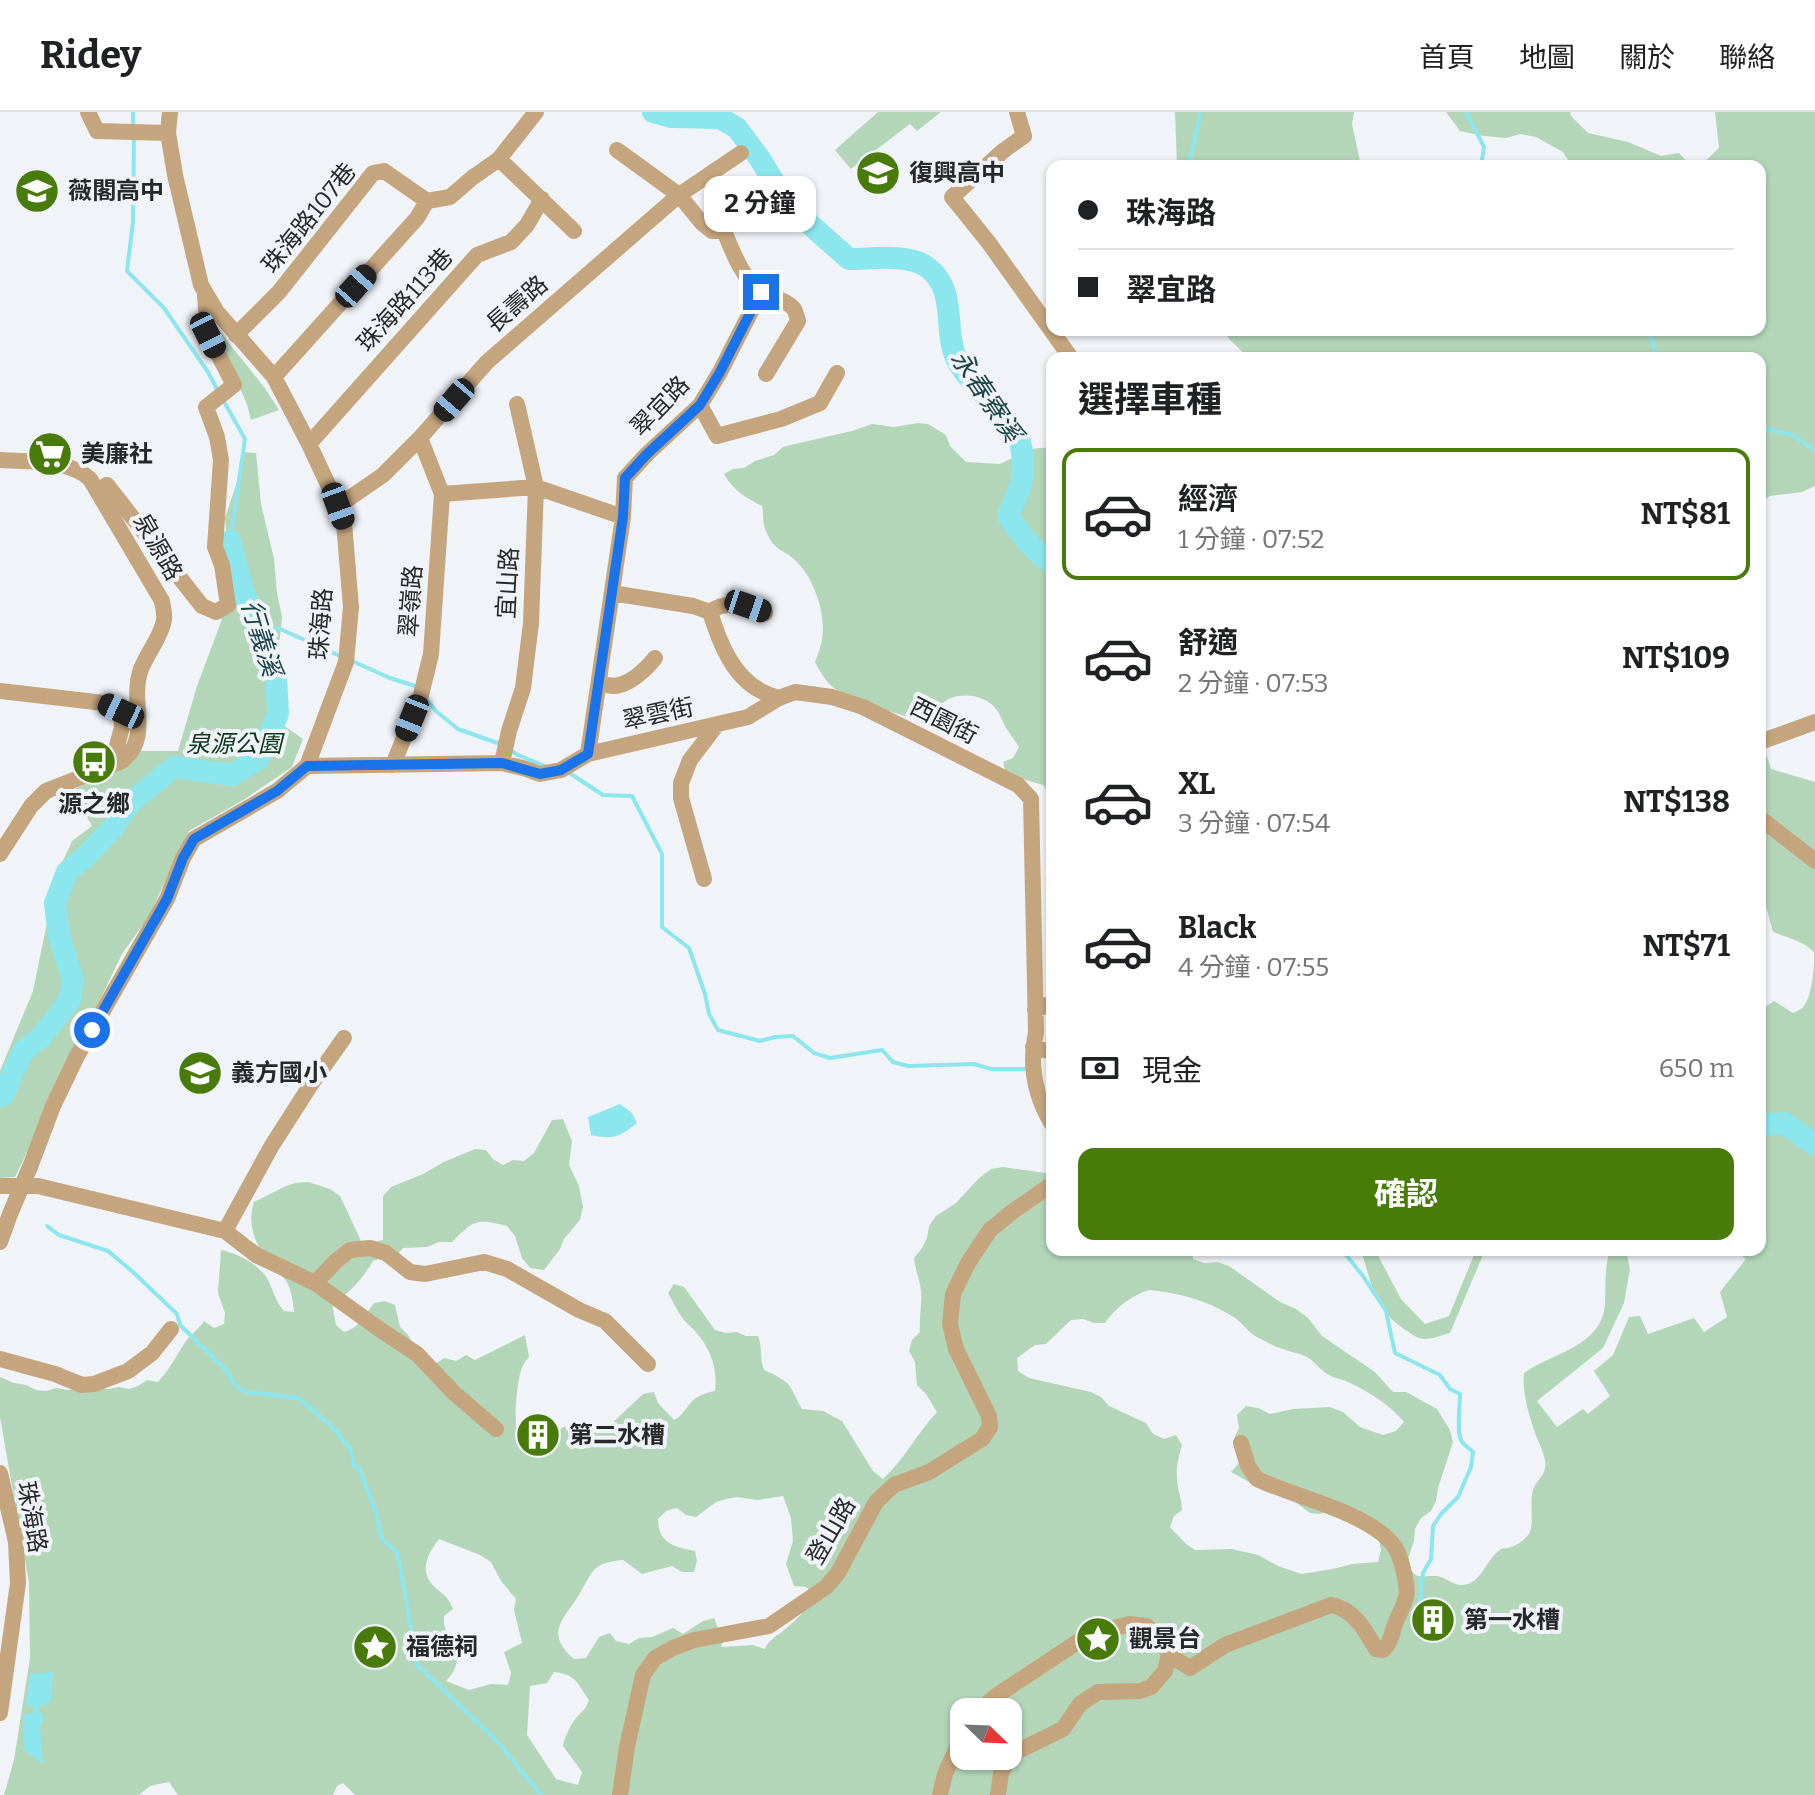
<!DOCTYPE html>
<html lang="zh-TW">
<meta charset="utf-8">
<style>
:root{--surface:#fff;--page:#f2f2f2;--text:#202124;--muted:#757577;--line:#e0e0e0;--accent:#487b0a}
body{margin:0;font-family:Bitter,"Noto Sans TC",serif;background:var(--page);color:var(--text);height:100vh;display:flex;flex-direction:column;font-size:30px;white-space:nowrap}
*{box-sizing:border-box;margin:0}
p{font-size:26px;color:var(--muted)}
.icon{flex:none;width:44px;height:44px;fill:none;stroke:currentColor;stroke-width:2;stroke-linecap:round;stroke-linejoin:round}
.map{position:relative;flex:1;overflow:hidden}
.side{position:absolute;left:1046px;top:240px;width:720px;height:904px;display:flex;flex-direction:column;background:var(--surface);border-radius:16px;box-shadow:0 2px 6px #0004}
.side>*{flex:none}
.banner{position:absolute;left:1046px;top:48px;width:720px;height:176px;border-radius:16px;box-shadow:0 2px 6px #0004;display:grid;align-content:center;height:176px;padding:0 32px;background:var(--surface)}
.needle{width:52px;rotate:113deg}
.tools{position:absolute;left:950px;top:1586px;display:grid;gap:16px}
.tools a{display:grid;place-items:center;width:72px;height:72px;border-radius:16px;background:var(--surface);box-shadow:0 2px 6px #0004;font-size:40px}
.end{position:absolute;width:36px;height:36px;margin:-18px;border:10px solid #1a73e8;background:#fff;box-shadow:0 0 0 4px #fff}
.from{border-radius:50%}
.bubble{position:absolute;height:56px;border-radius:16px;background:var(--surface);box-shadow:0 2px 6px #0004;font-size:26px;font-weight:700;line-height:56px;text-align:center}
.car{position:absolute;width:24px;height:48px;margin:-24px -12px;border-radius:10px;box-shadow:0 0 6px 2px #0007;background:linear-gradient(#222 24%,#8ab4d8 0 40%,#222 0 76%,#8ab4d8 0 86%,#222 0)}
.banner b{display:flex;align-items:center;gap:28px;height:76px;font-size:30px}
.banner b+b{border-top:2px solid var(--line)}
.banner i{width:20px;height:20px;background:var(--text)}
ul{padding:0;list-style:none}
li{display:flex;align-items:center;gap:24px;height:132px;margin:0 16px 12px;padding:0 16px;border:4px solid transparent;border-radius:16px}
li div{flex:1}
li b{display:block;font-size:30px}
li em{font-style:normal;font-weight:700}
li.current{border-color:var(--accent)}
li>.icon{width:72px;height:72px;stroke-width:1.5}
h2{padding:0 32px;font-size:36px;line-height:96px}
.pay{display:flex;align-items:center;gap:20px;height:88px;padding:0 32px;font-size:30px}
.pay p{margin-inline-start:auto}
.primary-button{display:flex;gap:16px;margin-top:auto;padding:16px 32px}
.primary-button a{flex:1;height:92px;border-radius:16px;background:var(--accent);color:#fff;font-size:32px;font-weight:700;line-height:92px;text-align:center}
header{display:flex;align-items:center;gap:48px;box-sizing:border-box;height:112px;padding:0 40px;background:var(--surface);border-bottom:2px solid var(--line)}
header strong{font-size:38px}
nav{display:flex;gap:44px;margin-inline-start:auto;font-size:28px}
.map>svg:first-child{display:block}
.green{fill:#b3d6b9;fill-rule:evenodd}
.water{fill:#8ce6ee}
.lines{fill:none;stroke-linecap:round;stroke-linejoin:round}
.stream{stroke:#8ce6ee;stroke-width:4}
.river{stroke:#8ce6ee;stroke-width:22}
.minor{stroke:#c5a57d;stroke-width:16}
.route{stroke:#1a73e8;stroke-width:10}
.labels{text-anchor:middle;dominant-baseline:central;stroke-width:8;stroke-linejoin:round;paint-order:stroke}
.poi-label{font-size:24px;font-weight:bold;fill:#27282a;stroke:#f0f3f8;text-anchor:start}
.street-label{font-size:24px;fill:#27282a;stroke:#f0f3f8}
.park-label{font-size:24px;font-style:italic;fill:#0b3619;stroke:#f0f3f8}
.water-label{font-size:26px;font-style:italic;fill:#1b4549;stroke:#f0f3f8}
</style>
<header>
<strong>Ridey</strong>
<nav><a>首頁</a><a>地圖</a><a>關於</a><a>聯絡</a></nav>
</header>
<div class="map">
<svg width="1815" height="1683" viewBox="0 0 1815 1683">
<rect width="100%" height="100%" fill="#f0f3f8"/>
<!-- green -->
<path class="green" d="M878,0H941L917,19L910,12L851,57L835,38Z
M1175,0H1354L1352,12L1361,54H1177Z
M1446,0H1570L1571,4L1588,21L1628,30L1661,44L1679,41L1691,54H1572L1563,40L1536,25L1520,22L1506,26L1484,24L1460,19Z
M1715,0H1815V374L1802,380L1770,384L1760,391V246H1249L1230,228L1223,218H1760V54H1700L1719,36Z
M220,220L264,275L279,298L251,308L247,292L215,221Z
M918,311L928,312L946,323L950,334L966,350L1000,352L1031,337L1052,335V684L1043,673L1006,662L1003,650L1013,646L1019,635C1015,628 1009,621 1005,614C1002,609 1000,601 996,597C987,584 963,580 949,587C937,593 933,603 918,609C893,598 855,593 834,576C825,569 820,559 815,550C817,544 820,538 821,532C828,507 815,467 796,449C783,436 775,441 766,419C762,411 764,402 762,394C745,385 734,379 724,362L733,357L744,356L755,349L774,343L783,335L795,332L852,319L872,312L894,315Z
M242,340L256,341L261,392L274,447L277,481L282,505L275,573L283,613L303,627L292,655L245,687L189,719L149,804L122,842L15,1065L0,1066V959L33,879L57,762L72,729L92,714L83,698L57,685L130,652L139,639H178L197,574L221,510L230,461L225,406L238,367Z
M1766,642L1771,657L1815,670V1683H355L343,1671L337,1674L333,1683H178L169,1670L150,1674L139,1683H4L14,1648L30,1546L29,1471L0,1305V1265L14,1271L26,1273L36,1278L46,1279L56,1276L68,1278L80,1276L109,1277L119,1275L129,1277L138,1274L147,1268L158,1270C170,1257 176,1244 186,1229C191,1222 199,1217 204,1209L214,1216L224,1212L225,1201L218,1181L221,1138C239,1142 261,1153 269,1170C274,1181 276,1190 284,1199L294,1200C293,1190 292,1178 286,1169C283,1163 276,1161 272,1156C257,1135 246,1115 254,1090L286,1074L295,1071L308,1070L330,1077L340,1084L361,1129L372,1130L383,1128V1084L391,1075L423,1062L444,1050L475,1037L486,1038L493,1047L503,1053L513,1048L524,1049L534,1041L552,1008L563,1007L572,1029L569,1053L579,1074L583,1095L580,1108L564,1127L560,1137L544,1158L530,1156L522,1146L515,1124L507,1114C476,1106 474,1108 452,1130H439L427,1135L403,1136L396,1144L384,1145L373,1149C364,1165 348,1183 332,1192L336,1213L344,1220C361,1215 364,1204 374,1191L385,1189L395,1193L400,1215L408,1223L417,1238L435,1252L444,1246L456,1249L466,1243L475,1248L525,1223L529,1245C526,1249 523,1252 522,1256C517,1267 513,1313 518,1323C522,1332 530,1334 539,1336C548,1332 551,1325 558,1319C572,1307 592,1313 609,1314L643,1282L654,1280L658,1291L674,1308C682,1304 683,1300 689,1293C695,1284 705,1281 715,1279C718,1256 710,1235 694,1218C690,1214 685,1210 681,1204C676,1197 673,1189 668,1181L674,1172L684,1175L715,1218L726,1221L737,1220L746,1224H758C763,1236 759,1246 764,1258C775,1263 787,1268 792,1278C796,1285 798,1291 802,1297L823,1299L842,1309L873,1359L883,1367C904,1348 917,1321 937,1300L926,1282L917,1273L915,1250L909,1239L912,1228L920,1220C919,1206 922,1192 921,1179C920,1168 915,1157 914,1146L922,1136L927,1126L929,1114L936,1104L956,1091L978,1067L991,1057L1003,1055L1052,1062V1138H1192L1193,1147L1204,1151L1218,1150L1229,1154L1280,1190L1296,1197L1308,1206L1322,1224L1375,1260L1393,1280H1406L1437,1297L1450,1318L1453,1330L1438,1376L1436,1389L1431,1399L1421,1406L1415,1417L1414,1429L1406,1452C1419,1470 1418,1463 1437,1464C1445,1465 1452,1472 1459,1473C1481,1475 1485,1448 1500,1438C1504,1435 1506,1437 1511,1435C1518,1433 1527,1426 1530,1420C1534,1409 1530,1394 1532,1383C1534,1369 1543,1367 1545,1356C1547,1345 1539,1332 1535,1321C1529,1302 1522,1282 1524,1261C1552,1241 1601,1235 1605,1193C1606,1175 1604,1156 1610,1138H1626L1630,1157L1624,1191L1603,1236L1537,1289L1557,1315L1583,1297L1588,1302L1610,1284L1594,1259L1613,1243L1629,1205L1640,1204L1648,1222L1694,1206L1704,1220L1727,1205L1720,1180L1746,1147L1735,1138H1760V906L1765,895L1774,889L1793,901C1796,900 1802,897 1804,894C1812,884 1815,853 1814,840C1802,828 1788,826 1773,820L1760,772V644ZM1149,1178C1179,1181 1206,1188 1232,1204C1241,1209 1246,1218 1255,1224C1263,1228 1275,1235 1283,1237C1291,1240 1299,1241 1307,1245C1316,1250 1321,1260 1331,1264C1336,1267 1343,1267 1348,1270C1368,1279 1390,1293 1404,1310L1396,1319L1383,1323L1360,1315L1343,1300L1330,1295L1293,1297L1270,1302L1258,1296L1246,1294L1237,1303L1239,1316L1234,1327L1239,1351L1231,1360L1258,1375L1290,1386L1310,1401L1320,1402L1330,1399L1379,1428L1381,1438L1378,1450L1352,1452L1333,1457L1301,1462L1278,1454L1258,1443L1232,1437L1195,1438L1186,1432L1170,1415L1174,1404L1182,1398C1182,1387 1177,1377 1177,1366C1176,1355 1179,1343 1182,1333L1176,1323L1164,1327L1153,1322L1146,1311L1109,1294L1101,1285L1091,1280L1029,1266L1018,1259L1017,1246L1035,1233L1046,1232L1071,1208L1083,1207L1094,1211H1105C1115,1196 1132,1183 1149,1178ZM783,1384L791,1406L793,1429L786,1452L794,1474L806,1475L815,1482C809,1496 796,1508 784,1518C776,1525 769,1527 765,1537L753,1533L721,1535L725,1524L718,1516L714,1506L703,1509L683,1522L673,1516L652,1525L639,1526L629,1532L616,1529L610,1521L599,1525L586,1546L574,1547C543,1520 565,1507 580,1481C594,1458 592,1451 623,1448L642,1462L672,1454L682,1460H694L697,1449L695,1439C674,1435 658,1431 658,1407L666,1399L677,1396L686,1403L696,1405L716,1390L726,1387L737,1385L758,1388ZM439,1427L480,1443L491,1450L501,1469L516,1487L514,1498L522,1531L504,1540L511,1561L508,1573L491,1572L469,1578L446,1569C455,1560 461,1547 455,1534C450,1521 443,1521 444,1504L453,1497C446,1480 440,1482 431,1471C419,1456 430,1439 439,1427ZM554,1560C577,1563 576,1570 589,1588C586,1598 582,1599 576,1606C570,1614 565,1624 563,1634L582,1660L578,1673L556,1667L527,1623L530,1574L547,1571ZM964,1600H1008V1644H964Z
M1361,1138H1375L1401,1187L1425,1212L1449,1204L1476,1138H1485L1450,1221C1442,1223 1433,1227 1425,1227C1418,1227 1413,1223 1407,1219C1374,1198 1372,1173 1361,1138Z"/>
<!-- water -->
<path class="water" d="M620,992L632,1001L637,1011C619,1025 614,1028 591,1023L588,1005Z
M53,1560L51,1589L38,1596L44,1605L40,1615L43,1652L24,1638L23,1602L33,1601V1594L26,1593L30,1562Z"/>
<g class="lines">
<!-- stream -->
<path class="stream" d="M133,0V15
M1466,0L1484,35L1481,54
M134,24L133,110L127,159L164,196L208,260L218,279
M1188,54L1199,9V0
M1649,218L1657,246
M222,286L245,327L230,429
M1760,316L1793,323L1815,339
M255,514L278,516L342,545
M350,548L390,566L415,574L418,578
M424,584L436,599L458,617L503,633
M510,638L518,643L545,654
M568,660L603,683L632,684L662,742V815L689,836L705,882L709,902L718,918L760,929L775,925L793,924L814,941L830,946L882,938L893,950L908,954L974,952L991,957H1026
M47,1114L59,1123L108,1139L133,1160L177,1202L180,1213L225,1257L235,1273L245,1280L298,1286L319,1303L336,1319L351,1338L354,1353L360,1358L376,1401L382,1427L397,1440L407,1491L416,1552L498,1630L541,1683
M1342,1138L1363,1164L1386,1199L1395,1241L1440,1263L1450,1277L1460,1282C1460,1294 1456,1322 1462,1330C1465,1334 1469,1336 1473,1340L1471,1355L1458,1385L1441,1402L1433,1414L1431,1447L1423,1461L1419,1501"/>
<!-- river -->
<path class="river" d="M653,0L672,5L720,6L737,16L760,47L788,93L849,147C872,147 908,141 927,155C958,178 943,216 956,246C970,276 1015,304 1021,334C1027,364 1020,377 1008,404C1021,422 1033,439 1052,451
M0,984L3,983L23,939L41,925L70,888L73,868L59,824L55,791L67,760L85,745L112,717L131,690L174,655L232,663L258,647L278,602L276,565L267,532L255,514L240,467L230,429
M1760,1013L1784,1011L1815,1033"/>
<!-- minor -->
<path class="minor" d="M88,0L97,19L168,21
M1017,0L1024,24L1003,39L952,85L989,131L1071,246
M617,38L679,83L702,111L712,119H724L754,83L764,75
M499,47L574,119
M724,119C733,140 741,164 760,179C770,186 786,187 794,197C796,201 797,205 798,209L766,262
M236,223L279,180L373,61L384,59L427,89
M274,265L417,106L427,89L450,85L472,66L499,47L536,0
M700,293L717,324L781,307L820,291L837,261
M309,332L477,143L511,130L527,113L542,87
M0,348C28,350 69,347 90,367L162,489C163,495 165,502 164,508C161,526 146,542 140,560C130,592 152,625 122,649L46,679L31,694L0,742
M98,379L107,373L202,494L216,500L228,493L222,453L215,435L221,348L217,325L206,295L234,273L208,223L205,183
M442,382L536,375L623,405
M338,394L383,363L420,326L487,250L679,83L741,41
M612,481L693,494L710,500C719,529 732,564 761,579C766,582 773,584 779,586
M710,500C726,487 748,494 765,501
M599,569C618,584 643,561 655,546
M0,579L104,591L121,599L122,615L117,634L122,649
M1760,630L1815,610
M588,642L623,405L625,366L647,342L700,293L720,260L761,180
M502,651L509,619L523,576L531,511L536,375L517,292
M393,653L421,583L431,542L442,382L420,326
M307,654L502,651L523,656L540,662L561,658L588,642L748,605L779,586L795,580L832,585L863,595L1018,673L1031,687L1036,920C1029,952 1035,984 1052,1012
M1760,706L1815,749
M704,767L681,686V671L690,648L716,614
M1035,898L1052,891
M1033,935L1052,940
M0,1074H38L225,1119L256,1143L315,1171L336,1149L350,1138L370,1136L386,1141L410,1160L425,1162L484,1150L507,1157L579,1198L605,1209L648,1252
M225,1119L271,1035L310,974L344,926
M0,1130L10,1102L30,1055L53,994L77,944L167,787L183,746L194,727L277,679L307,654L346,550L351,495L344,411L338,394L309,332L274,265L217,200L201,173L175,63L168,21L170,0
M315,1171L382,1219L417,1242L454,1281L496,1317
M0,1247L55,1262L82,1273L94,1272L128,1259L152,1241L171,1217
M0,1361L16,1430L18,1471L0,1601
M1169,1543L1190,1556L1225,1533L1331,1493C1354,1497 1365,1518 1376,1537L1383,1538C1393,1529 1392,1516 1398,1505C1408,1485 1409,1480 1403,1457C1401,1447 1398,1438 1391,1430C1363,1399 1295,1385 1257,1367L1248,1354L1241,1331
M978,1600L996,1584L1079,1529L1106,1518L1130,1512L1147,1514L1162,1528L1169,1543L1165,1559L1151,1575L1140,1579L1098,1580L1080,1592L1063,1617L1012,1642L1001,1661L998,1683
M620,1683L627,1635L643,1563L655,1546L673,1536L694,1528L769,1514L826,1475L838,1461L876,1390L894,1373L929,1360L982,1327L990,1315L989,1304L956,1237L950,1212L953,1182L968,1151L990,1118L1012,1100L1052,1072
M940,1683L945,1662L964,1620"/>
</g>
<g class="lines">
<!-- route -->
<path class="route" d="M92,918L167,787L183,746L194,727L277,679L307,654L502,651L540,662L561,658L588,642L623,405L625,366L647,342L700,293L720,260L761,180"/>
</g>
<!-- icons -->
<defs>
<g id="school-disc" transform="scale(2.3)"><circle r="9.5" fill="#487b0a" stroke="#f0f3f8"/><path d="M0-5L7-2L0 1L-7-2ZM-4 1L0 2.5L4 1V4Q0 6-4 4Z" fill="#fff"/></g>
<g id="supermarket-disc" transform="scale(2.3)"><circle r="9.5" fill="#487b0a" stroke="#f0f3f8"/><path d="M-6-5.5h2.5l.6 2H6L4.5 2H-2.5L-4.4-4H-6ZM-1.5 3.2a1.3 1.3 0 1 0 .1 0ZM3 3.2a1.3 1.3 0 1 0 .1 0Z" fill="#fff"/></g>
<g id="bus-disc" transform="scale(2.3)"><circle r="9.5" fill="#487b0a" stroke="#f0f3f8"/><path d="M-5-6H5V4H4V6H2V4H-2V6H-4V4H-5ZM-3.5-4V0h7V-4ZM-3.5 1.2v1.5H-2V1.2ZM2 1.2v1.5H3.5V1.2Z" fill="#fff"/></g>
<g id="building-disc" transform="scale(2.3)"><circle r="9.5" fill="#487b0a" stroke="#f0f3f8"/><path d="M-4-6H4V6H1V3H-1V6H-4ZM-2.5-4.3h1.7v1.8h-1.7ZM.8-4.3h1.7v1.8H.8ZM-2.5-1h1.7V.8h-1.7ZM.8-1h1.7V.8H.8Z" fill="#fff"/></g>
<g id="sight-disc" transform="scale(2.3)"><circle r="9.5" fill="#487b0a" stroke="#f0f3f8"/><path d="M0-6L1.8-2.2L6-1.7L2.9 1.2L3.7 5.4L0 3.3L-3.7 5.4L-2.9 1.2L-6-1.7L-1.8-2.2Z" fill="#fff"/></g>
</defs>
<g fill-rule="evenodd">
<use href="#school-disc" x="878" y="61"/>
<use href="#school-disc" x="37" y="79"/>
<use href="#supermarket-disc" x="50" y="342"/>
<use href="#bus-disc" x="94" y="650"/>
<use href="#school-disc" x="200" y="961"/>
<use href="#building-disc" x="538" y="1323"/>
<use href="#building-disc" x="1433" y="1508"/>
<use href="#sight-disc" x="1098" y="1527"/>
<use href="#sight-disc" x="375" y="1535"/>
</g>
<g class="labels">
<!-- poi labels -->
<g class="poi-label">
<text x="909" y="61">復興高中</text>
<text x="68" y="79">薇閣高中</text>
<text x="81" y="342">美廉社</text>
<text x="94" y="692" text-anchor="middle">源之鄉</text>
<text x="231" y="961">義方國小</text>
<text x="569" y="1323">第二水槽</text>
<text x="1464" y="1508">第一水槽</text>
<text x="1129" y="1527">觀景台</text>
<text x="406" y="1535">福德祠</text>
</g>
<!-- street labels -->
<g class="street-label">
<text transform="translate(309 106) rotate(-51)">珠海路107巷</text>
<text transform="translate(405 188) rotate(-48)">珠海路113巷</text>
<text transform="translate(517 192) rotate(-41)">長壽路</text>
<text transform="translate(660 294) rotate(-46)">翠宜路</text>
<text transform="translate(158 435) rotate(60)">泉源路</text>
<text transform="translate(508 471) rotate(-87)">宜山路</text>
<text transform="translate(411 489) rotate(-86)">翠嶺路</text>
<text transform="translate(321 512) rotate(-86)">珠海路</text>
<text transform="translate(658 602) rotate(-12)">翠雲街</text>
<text transform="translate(944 609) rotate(27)">西園街</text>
<text transform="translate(32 1405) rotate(80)">珠海路</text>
<text transform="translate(831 1419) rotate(-60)">登山路</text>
</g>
<!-- park labels -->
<g class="park-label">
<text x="234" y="632">泉源公園</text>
</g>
<!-- water labels -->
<g class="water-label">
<text transform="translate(986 284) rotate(56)">永春寮溪</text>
<text transform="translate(261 526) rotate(73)">行義溪</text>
</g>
</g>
</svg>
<div class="tools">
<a><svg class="needle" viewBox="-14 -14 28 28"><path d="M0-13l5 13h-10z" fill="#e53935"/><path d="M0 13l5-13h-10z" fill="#757577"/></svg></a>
</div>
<i class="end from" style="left:92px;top:918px"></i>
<i class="end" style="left:761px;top:180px"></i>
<div class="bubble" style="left:704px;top:64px;width:112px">2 分鐘</div>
<i class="car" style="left:356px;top:174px;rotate:42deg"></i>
<i class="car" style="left:208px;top:223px;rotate:153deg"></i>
<i class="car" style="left:454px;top:288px;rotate:221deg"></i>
<i class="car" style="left:338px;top:394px;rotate:160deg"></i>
<i class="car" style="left:748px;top:494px;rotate:109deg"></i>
<i class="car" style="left:121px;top:599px;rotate:295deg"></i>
<i class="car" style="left:412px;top:606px;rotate:202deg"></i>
<div class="banner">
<b><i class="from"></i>珠海路</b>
<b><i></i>翠宜路</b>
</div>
<section class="side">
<h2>選擇車種</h2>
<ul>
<li class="current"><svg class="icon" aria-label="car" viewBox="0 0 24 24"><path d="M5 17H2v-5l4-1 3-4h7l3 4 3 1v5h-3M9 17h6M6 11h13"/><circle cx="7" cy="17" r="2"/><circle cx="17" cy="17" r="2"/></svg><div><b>經濟</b><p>1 分鐘 · 07:52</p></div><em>NT$81</em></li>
<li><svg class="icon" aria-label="car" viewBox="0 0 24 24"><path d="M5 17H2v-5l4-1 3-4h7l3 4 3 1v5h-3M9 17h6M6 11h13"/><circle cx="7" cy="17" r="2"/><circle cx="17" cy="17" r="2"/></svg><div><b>舒適</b><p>2 分鐘 · 07:53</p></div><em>NT$109</em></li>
<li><svg class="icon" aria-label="car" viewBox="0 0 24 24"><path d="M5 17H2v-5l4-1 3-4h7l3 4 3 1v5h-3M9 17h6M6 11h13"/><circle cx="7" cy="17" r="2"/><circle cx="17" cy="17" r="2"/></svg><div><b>XL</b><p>3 分鐘 · 07:54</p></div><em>NT$138</em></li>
<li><svg class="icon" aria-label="car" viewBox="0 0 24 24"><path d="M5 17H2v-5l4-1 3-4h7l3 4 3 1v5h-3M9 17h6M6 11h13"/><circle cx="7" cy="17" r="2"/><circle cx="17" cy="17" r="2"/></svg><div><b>Black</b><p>4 分鐘 · 07:55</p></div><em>NT$71</em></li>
</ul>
<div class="pay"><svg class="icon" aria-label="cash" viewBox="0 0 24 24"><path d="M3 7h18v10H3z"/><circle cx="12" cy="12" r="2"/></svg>現金<p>650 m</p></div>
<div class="primary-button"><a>確認</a></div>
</section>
</div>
